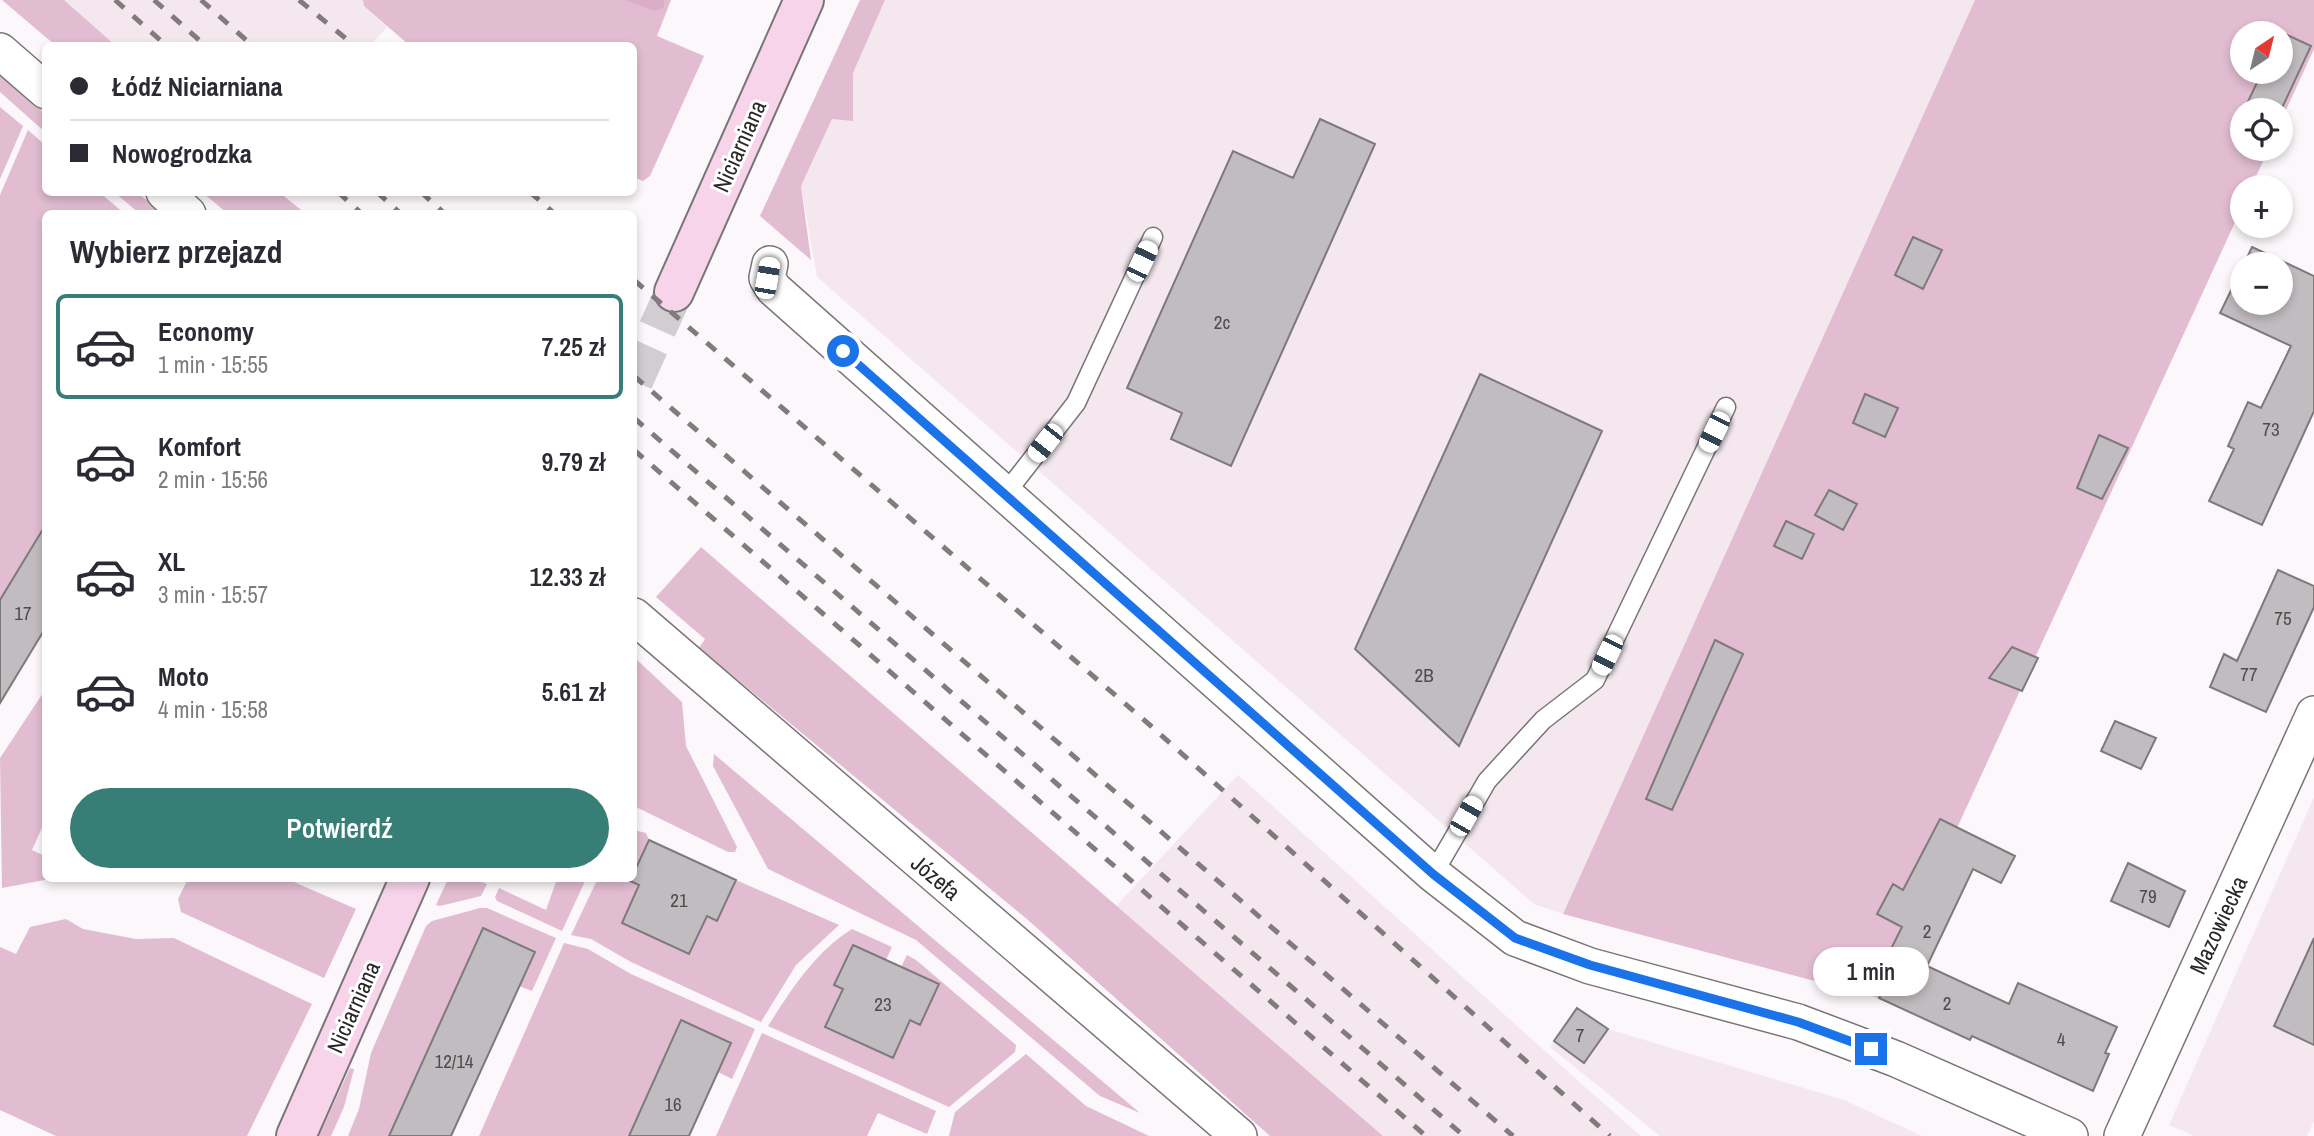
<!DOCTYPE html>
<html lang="pl">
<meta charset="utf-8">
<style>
:root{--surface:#fff;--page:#f7f7f7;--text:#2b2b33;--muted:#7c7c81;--line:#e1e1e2;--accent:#377e76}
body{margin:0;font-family:"Archivo Narrow",sans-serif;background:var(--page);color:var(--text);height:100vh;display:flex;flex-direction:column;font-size:26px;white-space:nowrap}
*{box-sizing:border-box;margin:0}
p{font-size:23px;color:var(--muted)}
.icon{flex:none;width:38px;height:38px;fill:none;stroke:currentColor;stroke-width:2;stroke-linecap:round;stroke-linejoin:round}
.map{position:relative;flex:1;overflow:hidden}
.panel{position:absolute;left:42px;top:210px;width:595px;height:672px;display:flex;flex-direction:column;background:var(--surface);border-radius:10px;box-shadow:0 4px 10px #0003}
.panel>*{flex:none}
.banner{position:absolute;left:42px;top:42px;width:595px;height:154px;border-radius:10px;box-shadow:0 4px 10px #0003;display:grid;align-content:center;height:154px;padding:0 28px;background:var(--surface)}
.needle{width:46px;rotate:35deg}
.controls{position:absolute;left:2230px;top:21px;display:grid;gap:14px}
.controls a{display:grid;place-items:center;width:63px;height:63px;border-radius:50%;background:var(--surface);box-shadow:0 4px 10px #0003;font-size:35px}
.end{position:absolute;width:32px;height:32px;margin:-16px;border:9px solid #1a73e8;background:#fff;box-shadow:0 0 0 4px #fff}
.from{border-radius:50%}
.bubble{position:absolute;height:49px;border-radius:24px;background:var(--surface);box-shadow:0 4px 10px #0003;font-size:23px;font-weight:600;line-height:49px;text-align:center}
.car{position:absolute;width:21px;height:42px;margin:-21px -10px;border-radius:9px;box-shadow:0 0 5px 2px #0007;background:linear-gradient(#fff 24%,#345 0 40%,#fff 0 76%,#345 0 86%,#fff 0)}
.banner b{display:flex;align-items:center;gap:24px;height:66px;font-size:26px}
.banner b+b{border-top:2px solid var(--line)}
.banner i{width:18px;height:18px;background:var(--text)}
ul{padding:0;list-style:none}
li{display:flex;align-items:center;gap:21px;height:105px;margin:0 14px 10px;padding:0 14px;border:4px solid transparent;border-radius:10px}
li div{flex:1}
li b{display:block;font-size:26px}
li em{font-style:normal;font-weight:600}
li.selected{border-color:var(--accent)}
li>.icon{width:63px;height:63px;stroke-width:1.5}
h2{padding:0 28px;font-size:32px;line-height:84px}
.primary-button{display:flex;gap:14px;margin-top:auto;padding:14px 28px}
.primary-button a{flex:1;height:80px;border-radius:42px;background:var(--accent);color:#fff;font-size:28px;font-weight:600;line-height:80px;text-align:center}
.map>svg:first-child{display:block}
.built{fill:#f4e8ee}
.green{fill:#e2bcd1;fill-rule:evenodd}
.forest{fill:#dbaec7}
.building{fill:#c1bcbf;stroke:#7e7a7c;stroke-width:2}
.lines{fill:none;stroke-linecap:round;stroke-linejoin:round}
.secondary-tunnel{stroke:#d2cdd0;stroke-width:38;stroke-dasharray:38 19;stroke-linecap:butt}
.lane-casing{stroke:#797577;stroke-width:21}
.street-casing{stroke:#797577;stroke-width:38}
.secondary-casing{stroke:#797577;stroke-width:42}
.lane{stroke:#fff;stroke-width:18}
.street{stroke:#fff;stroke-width:35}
.secondary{stroke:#f7d4ea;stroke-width:38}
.rail{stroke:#807c7e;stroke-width:5;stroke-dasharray:12 12;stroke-linecap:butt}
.route{stroke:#1a73e8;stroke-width:9}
.labels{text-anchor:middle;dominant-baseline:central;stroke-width:6;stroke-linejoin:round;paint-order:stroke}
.number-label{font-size:19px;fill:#4f4c4e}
.street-label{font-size:23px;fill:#292728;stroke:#fff}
</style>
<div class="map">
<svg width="2314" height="1136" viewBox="0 0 2314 1136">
<rect width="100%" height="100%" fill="#fcf7fa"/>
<!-- built -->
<path class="built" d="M64,0H363L364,6L387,27L371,45H115Z
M885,0H1975L1563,914L1534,904L817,277L801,186L832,119L853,120V73Z
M1238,775L1576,1079L1641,1136H1383L1116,906Z
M2314,797V1121L2307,1136H2194L2169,1125Z
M1577,1008L1608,1029L1844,1100L1922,1136H1660L1550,1047Z"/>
<!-- green -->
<path class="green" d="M2,0H64L115,45H55Z
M363,0H671L657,36L704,56L650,176L643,181L634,177V46L409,45L364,6Z
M860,0H885L853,73V121L832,119L801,186L811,260L760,216Z
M1975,0H2314V49L2280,123V110H2242V149H2269L2251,187H2242V207L1879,998L1563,914ZM2242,33H2280V72H2242Z
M0,75L45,114V132L0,92Z
M0,107L23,126L0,179Z
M28,130L45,145L46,192L100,193L124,213L46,214L45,524L0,600V195Z
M115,193H138L162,213H139Z
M203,193H280L305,213H227Z
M701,547L1383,1136H1270L1028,920L699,648L705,639L656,597Z
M634,657L682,702L686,746L737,847L735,852H728L634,806Z
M45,690V821L32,850L45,856L46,878L50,879L2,888L0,758Z
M714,754L1140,1113L1100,1096L916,940L768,869L713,766Z
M634,830L646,833L649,840L634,874Z
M598,878L632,879L639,885L622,923L689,954L707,916L717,920L736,880L839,925L796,965L761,1022L631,962L591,939L571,935Z
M188,879H287L356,909L324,978L181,912L178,899Z
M448,879H474L487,884L481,896L440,906L436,905Z
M557,879H586L562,931L497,901L495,897L499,888L546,910Z
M480,908H487L556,938L532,991L519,986L389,1136H348L359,1109L371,1053L426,926L432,921Z
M66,919L83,929L136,939L174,938L312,1004L247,1136H56L0,1110V947L16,954L30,927Z
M852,929L892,947L886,960L853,945L834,984L843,989L825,1028L893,1058L910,1020L920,1024L939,985L901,967L907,955L916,960L1016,1045L1015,1052L949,1107L768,1026C791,990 815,952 852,929Z
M564,943L588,949L631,974L755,1029L732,1079L718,1072L731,1043L681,1020L629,1136H479Z
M762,1033L936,1111L927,1134L878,1113L867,1136H716Z
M1026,1054L1086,1106L1149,1136H949L955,1112Z
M350,1068L354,1069L344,1107L331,1136H319Z"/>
<!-- forest -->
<path class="forest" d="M625,0H664V8L654,11Z"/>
<!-- building -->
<path class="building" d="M2279,31L2311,46L2281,110H2244L2262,72H2280Z
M1320,119L1375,144L1231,466L1171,439L1182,413L1127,388L1233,151L1293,178Z
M1913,237L1942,250L1923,289L1895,275Z
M2252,247L2314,276V411L2262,525L2209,501L2234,449L2228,446L2248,402L2261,408L2291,346L2220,313L2242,268V303H2280V264H2244Z
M1480,374L1602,431L1459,746L1355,649Z
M1865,394L1898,408L1885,437L1853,423Z
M2099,435L2128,448L2102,499L2077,488Z
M1829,490L1857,504L1843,530L1815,515Z
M1786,521L1814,534L1802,559L1774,546Z
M46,524V627L0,703V600Z
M2278,570L2314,586V607L2266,712L2210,687L2224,654L2237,661Z
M1715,640L1743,654L1672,810L1646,799Z
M2012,647L2038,658L2022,691L1989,678Z
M2115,721L2156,738L2141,769L2101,751Z
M1940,819L2015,856L2001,883L1973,869L1927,966L2009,1004L2018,983L2117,1027L2105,1053L2109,1054L2093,1091L1972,1036L1970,1040L1879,998L1884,988L1874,983L1902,927L1877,914L1893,884L1903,890Z
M649,840L736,880L717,921L707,916L689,954L622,923L639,885L630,881Z
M2128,863L2185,891L2169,927L2111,901Z
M483,928L535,952L451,1136H389Z
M2314,938V1045L2274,1026Z
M853,945L939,984L920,1025L910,1020L893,1058L825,1027L843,989L834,985Z
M1577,1008L1608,1029L1584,1063L1554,1041Z
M681,1020L731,1043L689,1136H629Z"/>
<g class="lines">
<!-- secondary-tunnel -->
<path class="secondary-tunnel" d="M634,381L674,292"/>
<!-- lane casing -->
<g class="lane-casing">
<path id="lane" d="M1005,494L1076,403L1153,237
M1433,874L1487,781L1543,720L1595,680L1726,407"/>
</g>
<!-- street casing -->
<g class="street-casing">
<path id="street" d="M0,51L46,91
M164,192L188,214
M770,264L767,278L774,289L1433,874L1515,938L1590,966L1798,1022L1896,1059L2070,1136
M634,616L1239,1136
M2122,1136L2314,714"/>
</g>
<!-- secondary casing -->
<g class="secondary-casing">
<path id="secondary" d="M674,292L804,0
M296,1136L410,878"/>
</g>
<!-- lane -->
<use href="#lane" class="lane"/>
<!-- street -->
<use href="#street" class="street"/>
<!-- secondary -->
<use href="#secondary" class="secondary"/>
<!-- rail -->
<path class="rail" d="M115,0L167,46
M154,0L206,46
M201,0L253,46
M299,0L355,46
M338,192L362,214
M377,192L401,214
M421,192L445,214
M530,192L555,214
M634,280L1151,726L1610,1136
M634,376L1513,1136
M634,418L1464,1136
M634,450L1426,1136"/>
</g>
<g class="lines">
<!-- route -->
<path class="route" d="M843,351L1433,874L1515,938L1590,965L1798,1022L1871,1049"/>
</g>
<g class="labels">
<!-- number labels -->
<g class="number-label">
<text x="1222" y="322">2c</text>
<text x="2271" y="429">73</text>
<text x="23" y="613">17</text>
<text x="2283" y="618">75</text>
<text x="2249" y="674">77</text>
<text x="1424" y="675">2B</text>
<text x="2148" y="896">79</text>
<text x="679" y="900">21</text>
<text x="1927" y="931">2</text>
<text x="1947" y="1003">2</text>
<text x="883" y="1004">23</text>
<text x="1580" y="1035">7</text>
<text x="2061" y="1039">4</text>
<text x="454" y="1061">12/14</text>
<text x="673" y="1104">16</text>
</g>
<!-- street labels -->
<g class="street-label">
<text transform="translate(739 146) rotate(-66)">Niciarniana</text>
<text transform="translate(936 877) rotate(40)">Józefa</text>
<text transform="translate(2218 925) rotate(-65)">Mazowiecka</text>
<text transform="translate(353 1007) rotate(-66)">Niciarniana</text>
</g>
</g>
</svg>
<div class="controls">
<a><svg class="needle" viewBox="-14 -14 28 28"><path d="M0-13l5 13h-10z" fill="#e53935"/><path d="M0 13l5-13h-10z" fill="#7c7c81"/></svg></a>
<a><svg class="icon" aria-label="locate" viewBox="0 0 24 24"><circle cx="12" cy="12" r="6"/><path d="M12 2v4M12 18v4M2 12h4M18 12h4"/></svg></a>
<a>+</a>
<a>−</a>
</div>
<i class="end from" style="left:843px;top:351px"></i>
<i class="end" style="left:1871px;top:1049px"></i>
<div class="bubble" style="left:1813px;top:947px;width:116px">1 min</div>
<i class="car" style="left:1142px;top:261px;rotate:25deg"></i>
<i class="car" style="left:767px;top:278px;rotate:10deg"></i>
<i class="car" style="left:1714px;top:432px;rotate:206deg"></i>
<i class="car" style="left:1045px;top:443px;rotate:218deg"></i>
<i class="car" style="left:1607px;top:655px;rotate:206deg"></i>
<i class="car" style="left:1466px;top:816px;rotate:30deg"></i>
<div class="banner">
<b><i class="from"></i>Łódź Niciarniana</b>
<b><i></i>Nowogrodzka</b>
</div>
<section class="panel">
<h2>Wybierz przejazd</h2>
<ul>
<li class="selected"><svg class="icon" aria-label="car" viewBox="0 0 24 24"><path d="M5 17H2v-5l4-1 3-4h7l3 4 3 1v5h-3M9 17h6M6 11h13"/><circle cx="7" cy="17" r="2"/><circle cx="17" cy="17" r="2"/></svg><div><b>Economy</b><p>1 min · 15:55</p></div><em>7.25 zł</em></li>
<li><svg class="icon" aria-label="car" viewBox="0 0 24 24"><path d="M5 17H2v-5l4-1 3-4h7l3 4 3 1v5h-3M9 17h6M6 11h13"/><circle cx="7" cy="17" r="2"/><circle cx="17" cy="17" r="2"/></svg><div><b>Komfort</b><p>2 min · 15:56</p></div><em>9.79 zł</em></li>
<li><svg class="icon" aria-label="car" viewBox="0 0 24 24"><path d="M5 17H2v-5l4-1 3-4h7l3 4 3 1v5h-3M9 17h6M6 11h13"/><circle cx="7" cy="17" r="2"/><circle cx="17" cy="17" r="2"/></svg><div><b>XL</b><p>3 min · 15:57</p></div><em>12.33 zł</em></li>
<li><svg class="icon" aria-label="car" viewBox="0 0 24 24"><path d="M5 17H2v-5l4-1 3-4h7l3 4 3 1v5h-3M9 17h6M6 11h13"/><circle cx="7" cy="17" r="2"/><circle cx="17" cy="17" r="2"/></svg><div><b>Moto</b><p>4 min · 15:58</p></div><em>5.61 zł</em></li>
</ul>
<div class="primary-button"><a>Potwierdź</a></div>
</section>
</div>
